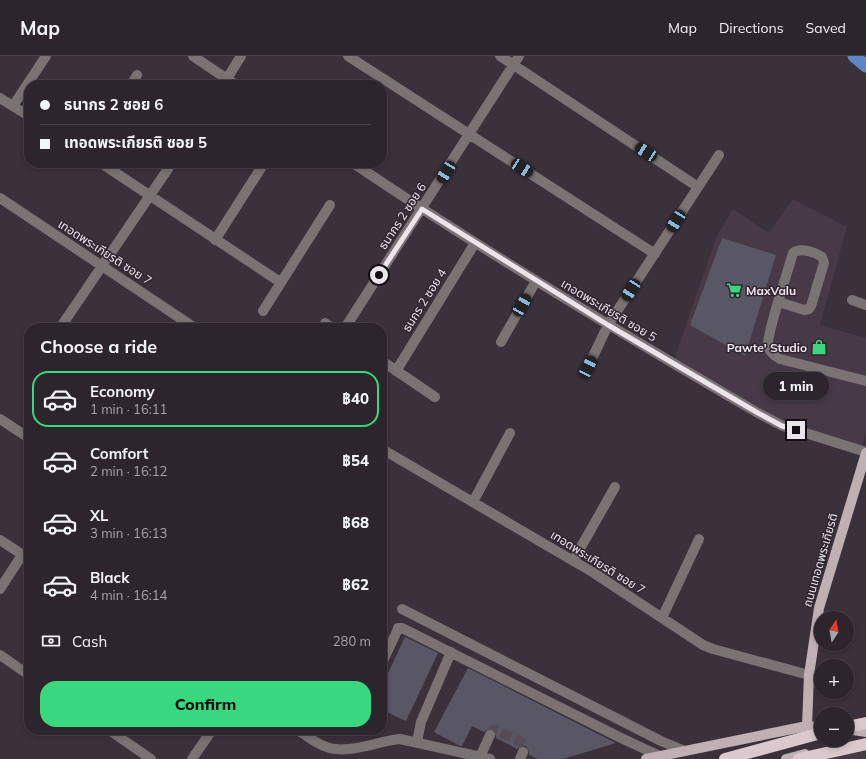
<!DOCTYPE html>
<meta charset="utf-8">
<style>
:root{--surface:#2c252c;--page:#383138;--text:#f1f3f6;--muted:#a6a5a9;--line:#484248;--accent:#39d87f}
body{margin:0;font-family:Mulish,"Noto Sans Thai",sans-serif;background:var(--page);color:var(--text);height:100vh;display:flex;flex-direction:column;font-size:15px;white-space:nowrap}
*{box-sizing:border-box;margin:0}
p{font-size:13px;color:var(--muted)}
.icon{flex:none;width:22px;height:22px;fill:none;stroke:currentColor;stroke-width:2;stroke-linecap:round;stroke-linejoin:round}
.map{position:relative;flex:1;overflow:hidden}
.drawer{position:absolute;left:24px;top:267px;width:363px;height:412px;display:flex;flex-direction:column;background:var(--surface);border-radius:16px;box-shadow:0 2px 6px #0003,0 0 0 1px var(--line)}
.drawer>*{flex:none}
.top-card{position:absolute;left:24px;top:24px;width:363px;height:88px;border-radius:16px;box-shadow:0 2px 6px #0003,0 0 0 1px var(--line);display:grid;align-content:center;height:88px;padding:0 16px;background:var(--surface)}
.needle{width:26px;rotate:11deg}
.buttons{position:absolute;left:814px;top:555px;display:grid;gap:8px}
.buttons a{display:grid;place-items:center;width:40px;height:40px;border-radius:50%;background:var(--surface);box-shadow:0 2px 6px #0003,0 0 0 1px var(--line);font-size:20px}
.end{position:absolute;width:18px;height:18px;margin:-9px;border:5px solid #ebe5eb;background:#111;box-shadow:0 0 0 2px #111}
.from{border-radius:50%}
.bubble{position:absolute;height:28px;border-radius:14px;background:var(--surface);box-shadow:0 2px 6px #0003,0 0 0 1px var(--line);font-size:13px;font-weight:800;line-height:28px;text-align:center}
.car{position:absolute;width:12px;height:24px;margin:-12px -6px;border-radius:5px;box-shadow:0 0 3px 1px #0007;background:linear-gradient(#222 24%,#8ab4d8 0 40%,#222 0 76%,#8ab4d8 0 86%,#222 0)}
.top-card b{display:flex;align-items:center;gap:14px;height:38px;font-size:15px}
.top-card b+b{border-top:1px solid var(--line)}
.top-card i{width:10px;height:10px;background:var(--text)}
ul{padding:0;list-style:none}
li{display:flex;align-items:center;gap:12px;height:56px;margin:0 8px 6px;padding:0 8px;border:2px solid transparent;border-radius:16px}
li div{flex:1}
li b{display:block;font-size:15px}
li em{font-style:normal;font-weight:800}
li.current{border-color:var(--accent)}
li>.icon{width:36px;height:36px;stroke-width:1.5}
h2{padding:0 16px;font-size:18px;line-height:48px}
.pay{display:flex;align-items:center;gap:10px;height:44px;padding:0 16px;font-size:15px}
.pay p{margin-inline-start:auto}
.primary-button{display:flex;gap:8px;margin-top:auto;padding:8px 16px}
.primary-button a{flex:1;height:46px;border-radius:16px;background:var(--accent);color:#111;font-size:16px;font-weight:800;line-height:46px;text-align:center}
header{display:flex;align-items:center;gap:24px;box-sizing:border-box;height:56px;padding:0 20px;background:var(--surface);border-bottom:1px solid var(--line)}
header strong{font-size:19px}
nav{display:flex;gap:22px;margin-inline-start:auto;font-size:14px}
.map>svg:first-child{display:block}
.built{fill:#473946}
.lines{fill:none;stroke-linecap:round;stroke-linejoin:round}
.canal{stroke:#5e88c5;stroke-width:13}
.building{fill:#595765}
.minor-tunnel{stroke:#554c55;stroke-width:10;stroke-dasharray:10 5;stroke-linecap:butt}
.minor{stroke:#7a7374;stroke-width:10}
.major{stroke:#c0b0b4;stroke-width:10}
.highway{stroke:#dbc9cd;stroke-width:12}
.route{stroke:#ebe5eb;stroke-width:5}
.labels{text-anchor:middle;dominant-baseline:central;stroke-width:3;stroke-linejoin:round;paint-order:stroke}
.street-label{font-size:12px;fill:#ebe5eb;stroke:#302730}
.poi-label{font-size:12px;font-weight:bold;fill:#ebe5eb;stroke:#302730;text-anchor:start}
</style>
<header>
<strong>Map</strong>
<nav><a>Map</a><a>Directions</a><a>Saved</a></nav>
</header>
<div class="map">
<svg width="866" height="703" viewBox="0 0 866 703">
<rect width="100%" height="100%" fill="#3a313a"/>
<!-- built -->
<path class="built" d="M793,143L847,171L820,269L866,282V376L862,391L783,367L674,303L717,180L733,153L769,177Z
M866,691V703H810Z"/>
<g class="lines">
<!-- canal -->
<path class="canal" d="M854,0L866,10"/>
</g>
<!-- building -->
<path class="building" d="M722,182L776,199L745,300L690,269Z
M405,581L438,597L406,665L382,654V630Z
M468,612L606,682L616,687L563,703H537L529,699V695L526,690H522L517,693L496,682V678L493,673H489L484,676L472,670L462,690H460L434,676Z"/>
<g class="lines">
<!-- minor-tunnel -->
<path class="minor-tunnel" d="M490,679L493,674H497L523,687L526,689L523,696"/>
<!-- minor -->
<path class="minor" d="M193,0L236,29
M348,0L655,198
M500,0L698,131
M131,29L137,19
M223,29L241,0
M0,42L29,60
M13,50L46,0
M101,107L280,226
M353,107C485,196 621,277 758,357L783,370L866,396
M0,142L195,272
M215,184L261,112
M852,244L866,249
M779,246L804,254L809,253L811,250L824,207L822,201C815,196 800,191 793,197C789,212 766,280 768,290C770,297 774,300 780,303L866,325
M263,255L330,149
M325,267L332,272
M60,272L172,107
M345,272L519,0
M501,286L536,225
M382,305L435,341
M588,311L608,269L719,99
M396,315L475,187
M29,318V317
M0,363L29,382
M382,393L594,517L703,589L713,593L809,619
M473,446L510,377
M0,484L29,503
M573,505L615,431
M0,533L22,499
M402,553L661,685L685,695
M662,562L699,483
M0,599L29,619
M382,607L397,575L398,572H402L621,682L660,700
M109,674L151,703
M297,674C306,679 314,686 324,690C346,700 377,685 400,683L490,703
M417,686L421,666L451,596
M480,701L490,679
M192,703L212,674
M520,703L523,696"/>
<!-- major -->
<path class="major" d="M807,670L809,619L819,552L866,397
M847,673L866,676
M646,703L807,670L821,671
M786,703L805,698"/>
<!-- highway -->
<path class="highway" d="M847,671L866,667
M725,703L821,677
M799,703L866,688"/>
</g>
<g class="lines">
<!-- route -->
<path class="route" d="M379,219L422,153L608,269L758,357L782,370L796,374"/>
</g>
<!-- icons -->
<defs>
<g id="supermarket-bare" transform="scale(1.2)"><path d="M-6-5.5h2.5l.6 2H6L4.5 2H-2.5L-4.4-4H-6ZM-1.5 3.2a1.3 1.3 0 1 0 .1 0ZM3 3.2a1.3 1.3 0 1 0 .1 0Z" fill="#39d87f" stroke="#302730" stroke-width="2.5" paint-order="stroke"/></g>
<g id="shop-bare" transform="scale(1.2)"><path d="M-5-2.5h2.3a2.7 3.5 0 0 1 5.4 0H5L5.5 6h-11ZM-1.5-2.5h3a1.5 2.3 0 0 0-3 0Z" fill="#39d87f" stroke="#302730" stroke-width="2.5" paint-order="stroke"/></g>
</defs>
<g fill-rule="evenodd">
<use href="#supermarket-bare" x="734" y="234"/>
<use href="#shop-bare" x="819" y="291"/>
</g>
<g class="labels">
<!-- street labels -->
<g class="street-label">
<text transform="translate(402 160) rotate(-57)">ธนากร 2 ซอย 6</text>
<text transform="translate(105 196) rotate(33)">เทอดพระเกียรติ ซอย 7</text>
<text transform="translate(424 244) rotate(-58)">ธนกร 2 ซอย 4</text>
<text transform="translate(609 254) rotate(31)">เทอดพระเกียรติ ซอย 5</text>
<text transform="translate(820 504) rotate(-74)">ถนนเทอดพระเกียรติ</text>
<text transform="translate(598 506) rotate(32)">เทอดพระเกียรติ ซอย 7</text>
</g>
<!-- poi labels -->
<g class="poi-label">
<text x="746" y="234">MaxValu</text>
<text x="807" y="291" text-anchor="end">Pawte' Studio</text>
</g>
</g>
</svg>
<div class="buttons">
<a><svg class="needle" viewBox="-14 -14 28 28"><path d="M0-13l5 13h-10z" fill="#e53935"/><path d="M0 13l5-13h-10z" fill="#a6a5a9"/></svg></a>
<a>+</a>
<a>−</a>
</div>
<i class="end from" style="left:379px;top:219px"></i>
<i class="end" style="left:796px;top:374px"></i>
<div class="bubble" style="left:763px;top:316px;width:66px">1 min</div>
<i class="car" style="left:646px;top:96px;rotate:303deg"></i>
<i class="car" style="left:522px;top:112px;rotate:123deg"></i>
<i class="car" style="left:446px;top:116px;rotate:212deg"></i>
<i class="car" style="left:676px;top:165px;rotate:213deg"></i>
<i class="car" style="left:631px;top:234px;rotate:213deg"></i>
<i class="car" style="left:522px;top:249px;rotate:30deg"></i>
<i class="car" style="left:588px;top:311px;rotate:26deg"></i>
<div class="top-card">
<b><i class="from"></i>ธนากร 2 ซอย 6</b>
<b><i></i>เทอดพระเกียรติ ซอย 5</b>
</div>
<section class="drawer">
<h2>Choose a ride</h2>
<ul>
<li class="current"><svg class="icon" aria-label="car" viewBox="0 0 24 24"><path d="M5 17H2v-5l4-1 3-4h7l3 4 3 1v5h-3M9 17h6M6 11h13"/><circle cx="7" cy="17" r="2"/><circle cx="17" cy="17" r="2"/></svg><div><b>Economy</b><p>1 min · 16:11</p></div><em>฿40</em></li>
<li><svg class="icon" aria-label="car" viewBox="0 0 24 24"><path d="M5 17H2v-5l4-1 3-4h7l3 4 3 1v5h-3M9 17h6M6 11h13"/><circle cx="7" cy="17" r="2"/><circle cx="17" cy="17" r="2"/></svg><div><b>Comfort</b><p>2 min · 16:12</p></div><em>฿54</em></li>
<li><svg class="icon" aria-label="car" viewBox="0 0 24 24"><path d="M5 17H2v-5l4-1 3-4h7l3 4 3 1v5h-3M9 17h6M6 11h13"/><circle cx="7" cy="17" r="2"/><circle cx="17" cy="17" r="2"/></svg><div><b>XL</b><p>3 min · 16:13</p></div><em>฿68</em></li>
<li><svg class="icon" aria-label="car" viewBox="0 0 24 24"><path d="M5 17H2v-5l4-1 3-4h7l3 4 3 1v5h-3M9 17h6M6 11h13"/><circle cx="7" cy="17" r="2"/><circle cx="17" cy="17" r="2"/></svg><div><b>Black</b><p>4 min · 16:14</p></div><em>฿62</em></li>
</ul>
<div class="pay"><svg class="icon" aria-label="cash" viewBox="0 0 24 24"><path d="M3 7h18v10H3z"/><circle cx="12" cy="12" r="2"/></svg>Cash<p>280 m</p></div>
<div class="primary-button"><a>Confirm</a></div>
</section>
</div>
